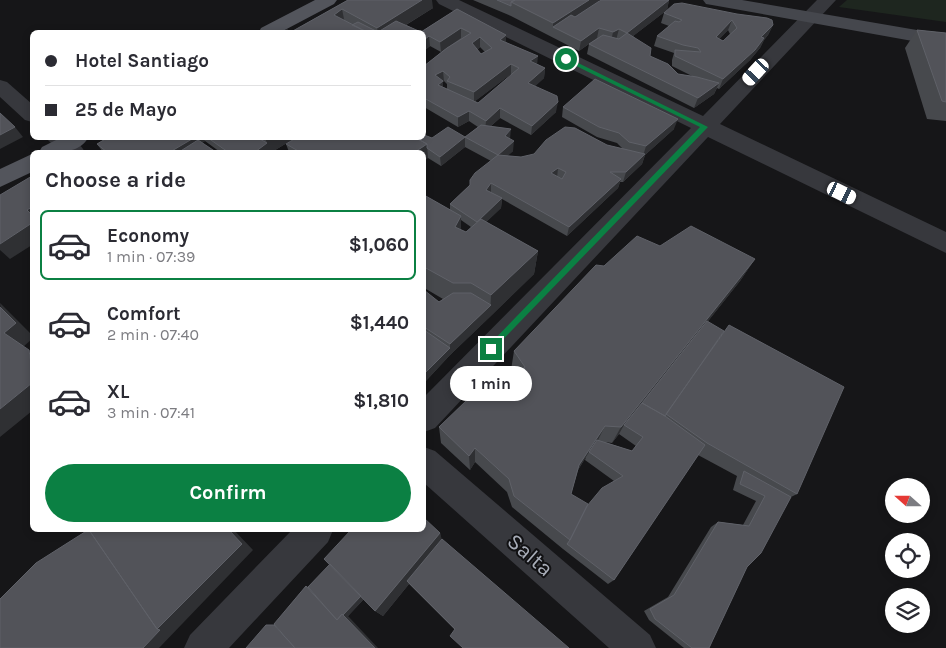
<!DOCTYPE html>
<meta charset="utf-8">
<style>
:root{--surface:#fff;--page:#f7f7f7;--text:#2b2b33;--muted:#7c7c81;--line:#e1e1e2;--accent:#0b8043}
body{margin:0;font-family:Karla,sans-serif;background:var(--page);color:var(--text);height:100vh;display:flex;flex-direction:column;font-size:19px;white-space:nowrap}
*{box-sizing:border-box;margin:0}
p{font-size:16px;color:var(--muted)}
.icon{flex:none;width:28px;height:28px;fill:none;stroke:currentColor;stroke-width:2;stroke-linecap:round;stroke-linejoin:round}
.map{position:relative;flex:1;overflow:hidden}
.drawer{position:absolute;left:30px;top:150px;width:396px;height:382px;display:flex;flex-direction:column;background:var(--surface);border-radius:8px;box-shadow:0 2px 8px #0003}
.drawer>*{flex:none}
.top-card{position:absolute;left:30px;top:30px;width:396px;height:110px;border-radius:8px;box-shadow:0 2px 8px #0003;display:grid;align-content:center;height:110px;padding:0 15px;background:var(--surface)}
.needle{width:32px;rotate:291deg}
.tools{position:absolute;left:885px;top:478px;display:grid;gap:10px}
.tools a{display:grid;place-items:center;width:45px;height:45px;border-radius:50%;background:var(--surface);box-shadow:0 2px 8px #0003;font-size:25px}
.end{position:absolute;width:22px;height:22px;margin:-11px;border:6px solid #0b8043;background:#fff;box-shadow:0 0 0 2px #fff}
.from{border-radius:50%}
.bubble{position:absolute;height:35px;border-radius:18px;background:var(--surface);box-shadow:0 2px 8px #0003;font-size:16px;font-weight:700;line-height:35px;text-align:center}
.car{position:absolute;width:15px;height:30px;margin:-15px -8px;border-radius:6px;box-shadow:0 0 4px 1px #0007;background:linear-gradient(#fff 24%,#345 0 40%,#fff 0 76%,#345 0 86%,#fff 0)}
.top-card b{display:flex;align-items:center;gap:18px;height:48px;font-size:19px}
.top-card b+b{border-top:1px solid var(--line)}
.top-card i{width:12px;height:12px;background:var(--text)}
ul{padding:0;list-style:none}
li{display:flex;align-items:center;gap:15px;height:70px;margin:0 10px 8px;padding:0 5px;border:2px solid transparent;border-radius:8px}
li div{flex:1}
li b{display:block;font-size:19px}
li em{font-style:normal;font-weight:700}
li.active{border-color:var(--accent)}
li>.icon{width:45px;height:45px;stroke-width:1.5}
h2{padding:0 15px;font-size:22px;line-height:60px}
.primary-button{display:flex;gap:10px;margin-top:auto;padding:10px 15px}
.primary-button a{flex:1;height:58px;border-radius:30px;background:var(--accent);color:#fff;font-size:20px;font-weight:700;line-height:58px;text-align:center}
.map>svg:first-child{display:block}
.green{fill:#1e261f}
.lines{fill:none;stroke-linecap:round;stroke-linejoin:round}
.street{fill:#37383d;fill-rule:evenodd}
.secondary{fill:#45474d;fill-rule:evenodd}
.primary{fill:#53555c;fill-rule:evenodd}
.wall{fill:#47494d;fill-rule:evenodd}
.shaded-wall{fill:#2f3033}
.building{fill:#525359;stroke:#5f6168;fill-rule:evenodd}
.route{fill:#0b8043}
.labels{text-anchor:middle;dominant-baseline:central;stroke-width:4;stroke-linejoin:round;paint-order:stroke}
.near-street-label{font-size:22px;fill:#a8adb8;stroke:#111113}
</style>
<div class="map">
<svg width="946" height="648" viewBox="0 0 946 648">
<rect width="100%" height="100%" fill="#161618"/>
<!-- green -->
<path class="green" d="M847,0H946V22L839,7Z"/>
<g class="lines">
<!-- street -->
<path class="street" d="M436,0H459L703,116L817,0H836L720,124L946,232V253L708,137L435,428L424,432V397L691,128L439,4Z
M0,80L7,82L32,104V122L25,120L0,97Z
M46,138C63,136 75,136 85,152H60Z
M424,447L435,451L650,635L656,648H609L424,483Z
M292,530H333L328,542L229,648H184L190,635Z"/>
<!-- secondary -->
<path class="secondary" d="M703,0H742L946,35V47L712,5L706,4Z"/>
<!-- primary -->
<path class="primary" d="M315,0H337L334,4L281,32H259L261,28Z
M60,138H88C78,155 56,152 39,152L42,147Z
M32,154V172L0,187V169Z"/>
</g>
<!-- wall -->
<path class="wall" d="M348,0L433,8L406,25L421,32L457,9L506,35V42L537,64L545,68L544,78L535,86L556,112L531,135L500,118L491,126L510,139L513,151L507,156L521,157L607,145L623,149L617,143L597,137L562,117L563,107L674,129L645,155L642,164L623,182H620L618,188L567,236L502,199L501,208L486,222L538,251L534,274L450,355L424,383V195L450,210V204L470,185L491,161L465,147V137L478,127L469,121L458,127L424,107V66L445,49L441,52L430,46L424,51V32H291ZM480,47L485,52L481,54L477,50ZM511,74L512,75L478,103L475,101ZM444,81L447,84V89L443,87V82ZM461,220L471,227L466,232L461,230ZM426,289L443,299L439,302L424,291Z
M473,0H599L598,1L669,0L667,10L633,36L650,56L678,74L692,76L672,66V60L674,53L654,46L657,36L669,26L661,23L664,13L773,25L768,35L764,40L760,48L750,60L719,89L717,88L714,94L694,108L587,54L589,44L579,51L511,16ZM728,30L730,34L723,41L719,39Z
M917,30L946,33V121L927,119L905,48Z
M107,138H295L272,152H220L205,141L202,143L216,152H103L97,144Z
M432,138L465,147L441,166L428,158L424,152H289L286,144Z
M660,246L755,259L740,281L708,321L797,494L791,497L747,567L709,648H684L649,620L644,611L668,597L711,527L718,522L743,525L756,501L733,490L737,476L698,455L614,580L608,584L563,549L512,507L507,492L475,462L470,470L441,443L439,427L515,374L511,370L514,351L604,266ZM619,434L636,446L632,451L605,442L612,443ZM586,457L585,460L614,481L587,506L571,494L578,470Z
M440,533L455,630L409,584L383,616L375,611L364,599L348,616L274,625L306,586L308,587Z"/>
<!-- shaded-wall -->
<path class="shaded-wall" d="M422,0H432L433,8L394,32H378L377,28Z
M589,0H599L597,7L553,27V23Z
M669,0L667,10L624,43L627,33Z
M342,9L345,24L334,15Z
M732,20L728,30L712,47L716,37Z
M773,25L768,35L764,40L760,48L750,60L719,89L723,79L761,37Z
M461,28V38L441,52L440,42Z
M599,28L597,38L579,51L581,41Z
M619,29L616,40L611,42L613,32Z
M506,35V45L500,40Z
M429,36L430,46L424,51V40Z
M480,37V47L472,53V43Z
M538,56L537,66L530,61Z
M511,64V74L474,102V92Z
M545,68L544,78L528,93V83Z
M443,71L444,81L443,82V91L438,85L435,75Z
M719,83L714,94L694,108L698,98Z
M558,102L556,112L531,135L532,126Z
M500,108V118L485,131L486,121Z
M469,111V121L458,127V117Z
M678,119L674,129L645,155L642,164L623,182L626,172L643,156L646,146Z
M15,127L23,137L0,149V135Z
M511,129L510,139L505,136Z
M465,137V147L441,166L440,157Z
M190,138H203L205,141L196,147L199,152H170Z
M265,138H295L272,152H255L267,143Z
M514,141L513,151L498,165V155Z
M427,144L428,158L424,161V152H415Z
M558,168L557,178L551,173Z
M621,179L618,188L567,236L569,227Z
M491,183V192L486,190Z
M502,198L501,208L477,231V222Z
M32,207V216L27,210Z
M461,216V239L455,227Z
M32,223V245L10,259L0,250V244Z
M538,251L534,274L490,317L491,295Z
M755,259L740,281L641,406L624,425L619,434L612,443L621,427Z
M424,272L426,289L424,291Z
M0,303L32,335V339L23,347L4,333Z
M491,305L490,317L450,355L424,383V374L450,348V344Z
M29,350L32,352V371Z
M32,383V411L0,437V409Z
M605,426L597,442L589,452L573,478L579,465Z
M475,448V462L470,470L469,456Z
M229,530H234L253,550L159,648H143Z
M440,533L443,543L407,581L409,584L383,616L375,611Z
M335,567L365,598L348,616L378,648H375L337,620L306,586L313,590Z"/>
<!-- building -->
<path class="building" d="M348,0H422L377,28L342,9L334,15L367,32H291Z
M497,0H515L511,2V6Z
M515,0H589L553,23L511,2Z
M601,0H669L627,33L651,48L650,56L668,64L678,74L697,77L719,83L698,98L589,44L603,35L619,39L627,33L619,29L613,32L599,28L581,41L553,27L571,15L575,17Z
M682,3L737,14L767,18L772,20L773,25L761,37L764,38L755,50L723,79L675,56V50L701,52L698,48L683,45L657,36L675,21L679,22L682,20L664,13L674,4ZM732,20L737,28L723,41L716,37Z
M457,9L506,35L500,40L538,56L530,61L545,68L528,83L557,96L558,102L532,126L500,108L486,121L469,111L458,117L424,98V66L447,48L471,33L461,28L440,42L429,36L424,40V32H367L352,25L358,22L378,32L396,21L421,32ZM480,37L492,48L481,54L472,43ZM511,64L519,68L478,103L438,85L443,81L435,75L443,71L450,77L447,81L474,92Z
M287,30L291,32H283Z
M917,30L946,33V102L942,101Z
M595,79L678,119L646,146L629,142L619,133L599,127L563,107Z
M0,113L15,127L0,135Z
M481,125L511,129L505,136L514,141L498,155L521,157L534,154L546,140L565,127L575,128L607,145L645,154L626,172H610L621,179L569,227L491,183L486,190L502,198L477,222L450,204L470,185V180L475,173L498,155L465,137ZM558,168L566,172L562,179L551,173Z
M448,127L465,137L440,157L427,148V144L416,138H424V135L432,138Z
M107,138H190L192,139L170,152H107L97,144Z
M208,138H258L267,143L255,152H228Z
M296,138H416L427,144L415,152H300L286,144Z
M198,140L216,152H179Z
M32,176V207L27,210L32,215V223L0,244V195Z
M424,195L461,216L455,227L466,232L481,219L538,251L491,295L471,283H453L424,267Z
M691,226L755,259L621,427L605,426L579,465L571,494L588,504L570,540L514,496L509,479L475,448L469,456L439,427L497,371L506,381L525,367L514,351L596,265L604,266L637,236L660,246Z
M424,290L439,302L453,293H471L491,305L450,344L424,327Z
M0,307L16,323L4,333L29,350L32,371V383L0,409Z
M707,321L724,331L665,416L642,403Z
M729,325L844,387L797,494L707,443L666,414Z
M424,330L450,348L424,374Z
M642,403L665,416L705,445L614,580L567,544L570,540L587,506L602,488L623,476L589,452L597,440L632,451L643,437L624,425Z
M744,471L791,497L761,553L747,567L709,648H692L655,619L650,609L674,595L718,522L749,526L765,496L740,484Z
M424,518L440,533L375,611L324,559L351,530H424Z
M88,530H89L157,629L160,630L143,648H0V599L36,563Z
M89,530H229L242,544L157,629Z
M442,539L569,648H463L450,636L455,629L407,581Z
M330,564L361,596L343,615L342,614L337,620L308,587Z
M306,586L337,620L342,614L375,648H295L274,624Z
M266,625H274L295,648H246Z"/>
<!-- route -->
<path class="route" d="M564,58H568L708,127L491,352L488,351V346L700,127L564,60Z"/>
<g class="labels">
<!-- near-street labels -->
<g class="near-street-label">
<text transform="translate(530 555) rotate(41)">Salta</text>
</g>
</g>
</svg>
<div class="tools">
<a><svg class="needle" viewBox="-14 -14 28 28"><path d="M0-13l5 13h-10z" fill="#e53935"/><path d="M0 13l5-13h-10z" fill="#7c7c81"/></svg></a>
<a><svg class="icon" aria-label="locate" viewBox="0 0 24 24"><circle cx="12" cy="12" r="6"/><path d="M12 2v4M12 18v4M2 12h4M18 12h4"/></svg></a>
<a><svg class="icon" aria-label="layers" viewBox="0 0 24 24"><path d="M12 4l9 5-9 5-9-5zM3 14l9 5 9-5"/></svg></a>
</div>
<i class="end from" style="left:566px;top:59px"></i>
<i class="end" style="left:491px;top:349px"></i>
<div class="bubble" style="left:450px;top:366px;width:82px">1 min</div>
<i class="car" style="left:756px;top:72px;rotate:223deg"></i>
<i class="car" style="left:842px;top:193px;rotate:116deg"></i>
<div class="top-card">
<b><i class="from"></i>Hotel Santiago</b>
<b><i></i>25 de Mayo</b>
</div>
<section class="drawer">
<h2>Choose a ride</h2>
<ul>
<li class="active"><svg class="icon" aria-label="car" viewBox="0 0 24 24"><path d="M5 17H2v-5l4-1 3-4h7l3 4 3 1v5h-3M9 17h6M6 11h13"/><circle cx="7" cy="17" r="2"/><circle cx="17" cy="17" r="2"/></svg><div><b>Economy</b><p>1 min · 07:39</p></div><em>$1,060</em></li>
<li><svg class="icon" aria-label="car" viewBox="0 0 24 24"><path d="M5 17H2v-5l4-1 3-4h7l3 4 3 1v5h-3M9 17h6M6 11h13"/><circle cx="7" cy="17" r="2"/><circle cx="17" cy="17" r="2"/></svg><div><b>Comfort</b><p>2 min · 07:40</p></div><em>$1,440</em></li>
<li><svg class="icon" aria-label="car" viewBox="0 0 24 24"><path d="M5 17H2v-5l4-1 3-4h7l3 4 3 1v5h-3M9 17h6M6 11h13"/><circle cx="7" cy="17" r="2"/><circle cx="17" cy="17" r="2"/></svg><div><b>XL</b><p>3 min · 07:41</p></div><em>$1,810</em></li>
</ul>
<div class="primary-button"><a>Confirm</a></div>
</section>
</div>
